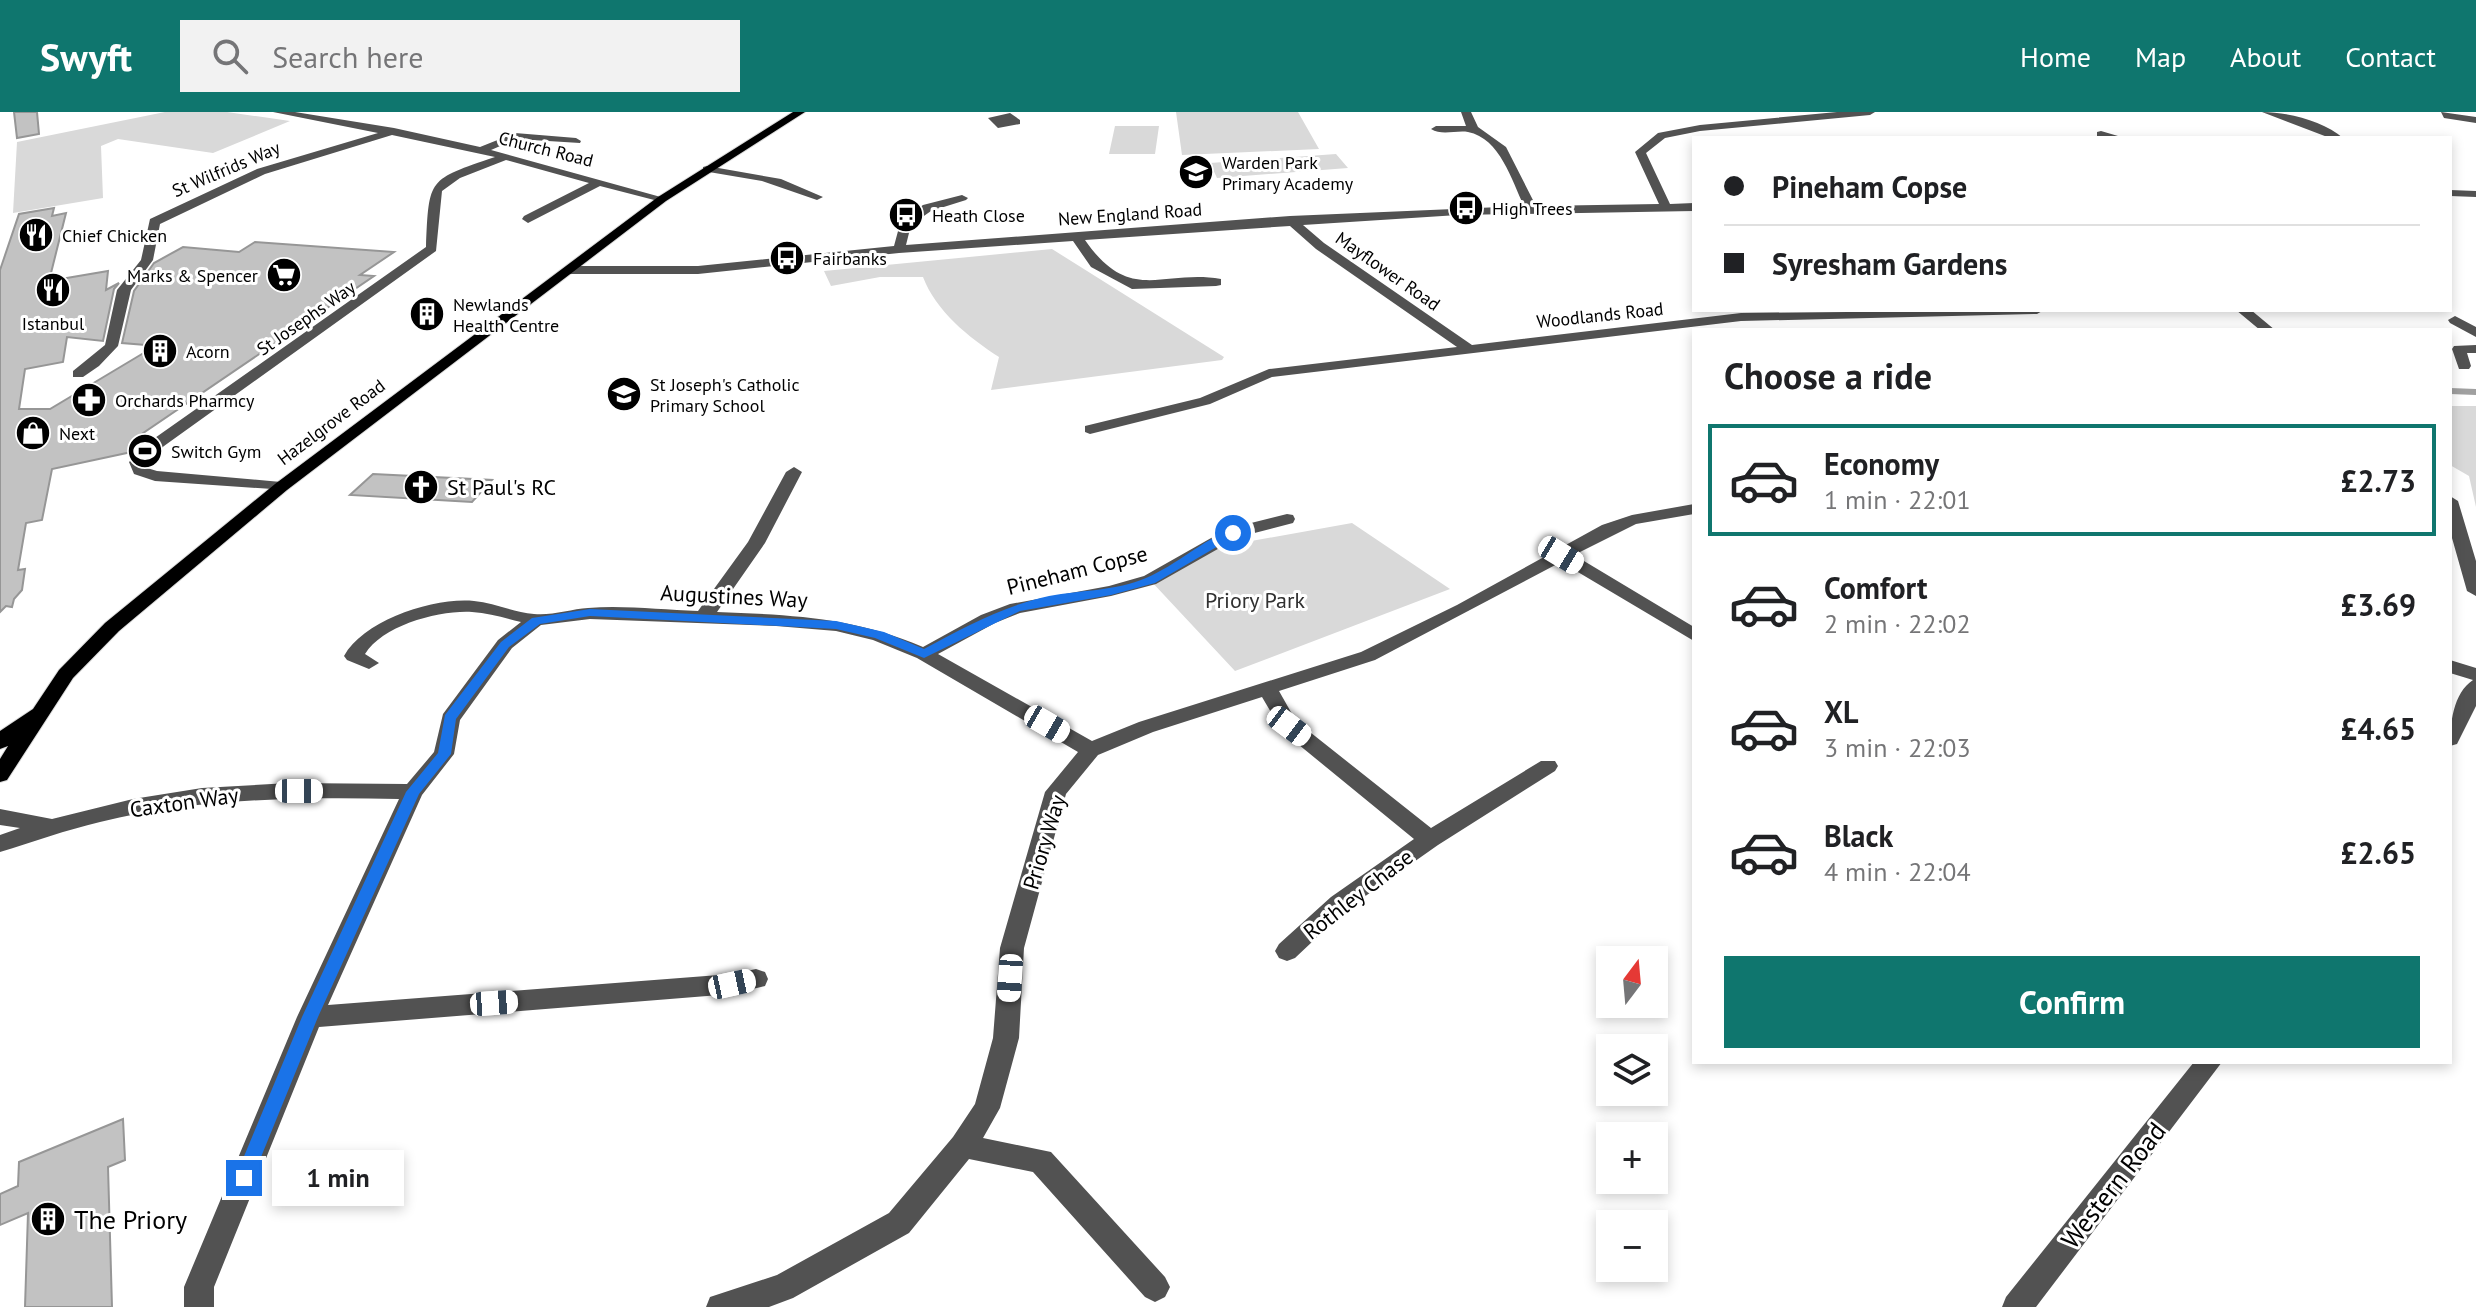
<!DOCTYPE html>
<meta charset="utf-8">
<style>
:root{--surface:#fff;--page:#f2f2f2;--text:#202124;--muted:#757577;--line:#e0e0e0;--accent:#0f766e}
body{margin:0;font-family:"PT Sans",sans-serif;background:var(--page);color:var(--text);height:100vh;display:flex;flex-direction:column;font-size:30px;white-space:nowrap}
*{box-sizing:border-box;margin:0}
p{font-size:26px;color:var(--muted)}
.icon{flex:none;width:44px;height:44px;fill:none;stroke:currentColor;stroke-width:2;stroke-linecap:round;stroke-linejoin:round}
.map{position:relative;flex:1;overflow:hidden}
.details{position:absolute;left:1692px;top:216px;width:760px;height:736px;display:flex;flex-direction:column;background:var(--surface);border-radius:0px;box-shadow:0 4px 12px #0003}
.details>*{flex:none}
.banner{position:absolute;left:1692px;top:24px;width:760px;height:176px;border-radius:0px;box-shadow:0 4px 12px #0003;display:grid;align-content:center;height:176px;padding:0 32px;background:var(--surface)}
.needle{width:52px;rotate:16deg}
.tools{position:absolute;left:1596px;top:834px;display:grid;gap:16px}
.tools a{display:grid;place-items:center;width:72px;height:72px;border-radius:0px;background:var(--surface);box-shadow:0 4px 12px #0003;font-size:40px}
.end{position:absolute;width:36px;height:36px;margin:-18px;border:10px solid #1a73e8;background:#fff;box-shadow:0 0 0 4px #fff}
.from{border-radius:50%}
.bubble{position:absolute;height:56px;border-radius:0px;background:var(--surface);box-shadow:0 4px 12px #0003;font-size:26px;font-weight:800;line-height:56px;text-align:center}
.car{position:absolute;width:24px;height:48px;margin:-24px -12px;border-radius:10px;box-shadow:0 0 6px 2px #0007;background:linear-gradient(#fff 24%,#345 0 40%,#fff 0 76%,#345 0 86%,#fff 0)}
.banner b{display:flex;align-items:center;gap:28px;height:76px;font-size:30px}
.banner b+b{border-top:2px solid var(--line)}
.banner i{width:20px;height:20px;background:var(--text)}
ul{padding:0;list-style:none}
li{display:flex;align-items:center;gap:24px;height:112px;margin:0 16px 12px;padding:0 16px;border:4px solid transparent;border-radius:0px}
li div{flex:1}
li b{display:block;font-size:30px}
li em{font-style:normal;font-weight:800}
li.active{border-color:var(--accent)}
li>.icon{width:72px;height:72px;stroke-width:1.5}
h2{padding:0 32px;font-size:36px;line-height:96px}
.primary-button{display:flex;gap:16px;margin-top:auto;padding:16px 32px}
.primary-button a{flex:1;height:92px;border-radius:0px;background:var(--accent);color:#fff;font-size:32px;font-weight:800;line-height:92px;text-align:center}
header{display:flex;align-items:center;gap:48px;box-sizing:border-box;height:112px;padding:0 40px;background:var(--accent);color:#fff}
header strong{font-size:38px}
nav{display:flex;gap:44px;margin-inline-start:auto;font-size:28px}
.search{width:560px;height:72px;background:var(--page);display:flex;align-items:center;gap:20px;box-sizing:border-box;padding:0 28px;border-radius:0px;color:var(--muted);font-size:30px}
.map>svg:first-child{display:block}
.green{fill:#d9d9d9}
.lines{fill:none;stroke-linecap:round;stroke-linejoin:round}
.stream{stroke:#a0a0a0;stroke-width:6}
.building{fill:#c2c2c2;stroke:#969696;stroke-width:2}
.major-casing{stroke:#dbdbdb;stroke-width:2}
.minor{fill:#525252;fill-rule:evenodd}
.major{fill:#000;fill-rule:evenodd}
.route{fill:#1a73e8}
.labels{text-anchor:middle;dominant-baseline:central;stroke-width:6;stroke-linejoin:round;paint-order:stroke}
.far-street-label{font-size:18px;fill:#000;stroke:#fff}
.far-poi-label{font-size:18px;fill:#000;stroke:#fff;text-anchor:start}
.poi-label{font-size:22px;fill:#000;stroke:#fff;text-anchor:start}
.street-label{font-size:22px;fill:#000;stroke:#fff}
.park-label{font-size:22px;fill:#303030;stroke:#fff}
.near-street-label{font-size:26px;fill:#000;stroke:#fff}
.near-poi-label{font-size:26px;fill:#000;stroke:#fff;text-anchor:start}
</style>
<header>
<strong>Swyft</strong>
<div class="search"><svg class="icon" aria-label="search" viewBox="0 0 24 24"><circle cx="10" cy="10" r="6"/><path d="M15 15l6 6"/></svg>Search here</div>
<nav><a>Home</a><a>Map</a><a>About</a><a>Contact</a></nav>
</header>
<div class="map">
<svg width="2476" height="1195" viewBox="0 0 2476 1195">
<rect width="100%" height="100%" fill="#fff"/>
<!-- green -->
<path class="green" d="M165,0H227L290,9L213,41L118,27L101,34L103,86L13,101L17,30Z
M1176,0H1298L1319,37L1182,43Z
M1115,14H1159L1155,42H1109Z
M1336,42L1348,56L1217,66L1210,51Z
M1052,137L1224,245L1222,248L991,278L999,245C968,225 936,199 923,165H880L831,174L824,159Z
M2450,294H2476V395L2469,364L2450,353Z
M1352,411L1450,477L1235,559L1150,468L1214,430L1240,431Z"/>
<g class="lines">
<!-- stream -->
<path class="stream" d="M2450,279L2476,280"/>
</g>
<!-- building -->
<path class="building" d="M14,0H37L39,22L17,26Z
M54,96L52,104L66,101L49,169L108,159L106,178L119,171L114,177L103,229L67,225L63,250L25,257L19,297H50L162,230L146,233L122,231L134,179L154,151L183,135L239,140L255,130L394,140L360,163L374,164L133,328L147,329L136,339L52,357L42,408L26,411L18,458L25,457L22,478L14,487L12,495L6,494L0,500V158L19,102Z
M373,362L492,368L472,390L350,383Z
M123,1007L125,1048L108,1055L112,1195H25L28,1101L0,1113V1082L18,1074L19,1050Z"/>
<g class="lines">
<!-- major casing -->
<g class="major-casing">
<path id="major" d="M793,0H805L666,89L287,378L119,519L73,566L7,668L0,670V647L8,634L0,637V619L33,597L59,558L105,511L275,372L658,85Z"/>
</g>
<!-- minor -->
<path class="minor" d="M273,0H295L394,16L480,35L515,21L576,26L581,29L580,31L516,27L491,38L668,87L662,90L600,74L528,111L522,107L524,104L589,71L506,48L460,66L442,79L436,139L164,334L145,351L147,356L157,359L281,370L287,372V378L155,369L134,362L129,350L152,328L426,135C429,65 428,68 495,45L392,23L265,62L160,112L153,148L131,178L118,234L99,254L83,265H73V259L105,233L117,178L141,148L150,107L257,57L378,21Z
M1461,0H1471L1478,15L1506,35L1536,94L1659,92L1635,40L1658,21L1700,13L1837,0H1875L1870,3L1700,19L1665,26L1646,41L1670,92L1694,91V99L1458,103L1303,113L1324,131L1472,233L1741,201L2044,198L2037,202L1741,209L1272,265L1210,292L1090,322L1085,320V314L1200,286L1269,257L1457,235L1316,137L1290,114L1085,128C1130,193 1162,157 1221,167V173L1216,174L1132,177L1091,155L1073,129L899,141L698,162H569L563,158L569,154H698L894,134L901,108L923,93L962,83L968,86L966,88L931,99L911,113L906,133L1290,104L1524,94C1512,69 1500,26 1468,20C1456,18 1442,24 1431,17L1436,14H1466Z
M2262,0C2287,0 2324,9 2343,26H2330Z
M2441,0L2476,5V11L2444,6Z
M1010,1L1020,8V12L998,16L988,6Z
M2101,19L2118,24L2119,26L2097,24V20Z
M707,54L781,67L823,85L817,88L762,69L703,59V55Z
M2450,78L2476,79V85L2450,84Z
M2236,198H2251L2275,218H2260Z
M2455,204L2476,215V225L2450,211L2448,208Z
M2476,233V241H2467L2471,254L2469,257H2459L2452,237L2454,234Z
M794,355L802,360L765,431L717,500C791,503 854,505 923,535L981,503L1010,492L1109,474L1144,464L1227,417L1287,402L1293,403L1295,407L1293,411L1239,425L1156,472L1111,484L1020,501L995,511L938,542L1092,629L1139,610L1361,540L1457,493L1602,413L1632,403L1694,392V402L1636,412L1574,443L1694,515V529L1561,450L1375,548L1279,579L1296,609L1431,716L1541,649H1555L1558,654L1555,659L1438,733L1347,797L1295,846L1287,849L1279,846L1275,839L1279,832L1331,785L1414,727L1282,619L1262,585L1153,620L1098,643L1066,682L1024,836L1019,926L1000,996L983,1026L1051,1040L1165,1165L1170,1175L1165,1185L1155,1190L1145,1185L1033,1060L969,1047L909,1121L793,1186L769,1195H706L710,1185L777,1163L889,1101L953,1025L975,992L993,926L1000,836L1045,680L1078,640L917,546L873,528L836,519L776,514L590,507L541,513L512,536L460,608L454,642L422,683L328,893L732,862L756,857L765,860L768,867L765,874L732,882L319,915L214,1175V1195H184V1175L297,905L399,687C298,685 199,686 100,710C66,718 33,730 0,740V723L20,716L0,713V697L52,707L133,687L202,676L289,671L407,672L434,640L443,602L498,528L521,510C505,506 489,501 472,500C440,498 383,513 365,542L379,551L369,557L347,548L344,544C364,508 434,485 474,489C494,491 513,500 534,502C551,504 571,497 588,496C624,493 662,498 698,499L748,430L786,360Z
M2450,384L2458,389L2476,449V484L2467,479L2450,419Z
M2450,548L2476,556V594L2457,632L2450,634C2450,612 2453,581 2473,568L2450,561Z
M2194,950H2222L2036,1195H2002L2006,1185Z"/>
<!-- major -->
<use href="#major" class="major"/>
</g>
<!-- route -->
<path class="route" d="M1233,417L1239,421L1237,423L1155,471L1111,483L1020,499L924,546L875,526L836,517L590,504L540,512L509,535L456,607L451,642L419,682L318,905L250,1072L244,1075L237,1072L235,1066L302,905L406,680L438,641L445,603L501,530L532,506L590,497L836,509L884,520L924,537C965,515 1003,494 1049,484C1081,478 1116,479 1146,466C1177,453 1202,428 1233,417Z"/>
<!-- icons -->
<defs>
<g id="school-disc" transform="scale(1.8)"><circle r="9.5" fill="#000" stroke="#fff"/><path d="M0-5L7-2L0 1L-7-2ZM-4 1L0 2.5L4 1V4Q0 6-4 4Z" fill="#fff"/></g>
<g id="bus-disc" transform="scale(1.8)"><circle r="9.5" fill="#000" stroke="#fff"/><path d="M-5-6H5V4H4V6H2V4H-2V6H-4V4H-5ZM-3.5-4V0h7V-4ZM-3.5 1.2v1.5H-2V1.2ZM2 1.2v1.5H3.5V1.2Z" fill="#fff"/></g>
<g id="restaurant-disc" transform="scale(1.8)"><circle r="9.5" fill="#000" stroke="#fff"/><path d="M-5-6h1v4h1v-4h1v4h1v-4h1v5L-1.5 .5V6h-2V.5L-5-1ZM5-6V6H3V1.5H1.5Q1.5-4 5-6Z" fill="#fff"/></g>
<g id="supermarket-disc" transform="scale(1.8)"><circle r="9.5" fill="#000" stroke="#fff"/><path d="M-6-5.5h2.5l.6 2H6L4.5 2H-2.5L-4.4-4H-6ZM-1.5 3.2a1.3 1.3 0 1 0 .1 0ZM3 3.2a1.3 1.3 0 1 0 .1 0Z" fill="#fff"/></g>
<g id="building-disc" transform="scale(1.8)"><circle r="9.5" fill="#000" stroke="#fff"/><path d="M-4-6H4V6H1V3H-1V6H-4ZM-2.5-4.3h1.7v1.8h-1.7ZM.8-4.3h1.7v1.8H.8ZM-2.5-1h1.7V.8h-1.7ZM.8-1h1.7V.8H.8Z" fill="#fff"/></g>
<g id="pharmacy-disc" transform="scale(1.8)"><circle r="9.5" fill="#000" stroke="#fff"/><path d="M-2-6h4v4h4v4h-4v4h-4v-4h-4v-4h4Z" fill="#fff"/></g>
<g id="shop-disc" transform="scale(1.8)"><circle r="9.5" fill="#000" stroke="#fff"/><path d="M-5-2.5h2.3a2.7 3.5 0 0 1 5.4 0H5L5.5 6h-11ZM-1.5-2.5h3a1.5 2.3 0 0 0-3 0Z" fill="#fff"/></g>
<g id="stadium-disc" transform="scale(1.8)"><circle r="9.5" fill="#000" stroke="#fff"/><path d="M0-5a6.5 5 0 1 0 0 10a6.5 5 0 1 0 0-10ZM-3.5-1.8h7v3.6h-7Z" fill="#fff"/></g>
<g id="church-disc" transform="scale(1.8)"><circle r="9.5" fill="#000" stroke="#fff"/><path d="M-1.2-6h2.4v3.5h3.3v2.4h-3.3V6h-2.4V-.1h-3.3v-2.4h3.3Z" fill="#fff"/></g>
</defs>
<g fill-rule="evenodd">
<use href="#school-disc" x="1196" y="60"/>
<use href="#bus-disc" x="1466" y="96"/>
<use href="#bus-disc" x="906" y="103"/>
<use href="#restaurant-disc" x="36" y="123"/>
<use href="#bus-disc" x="787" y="146"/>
<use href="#supermarket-disc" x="284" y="163"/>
<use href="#restaurant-disc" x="53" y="178"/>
<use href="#building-disc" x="427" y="202"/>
<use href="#building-disc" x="160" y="239"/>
<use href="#school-disc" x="624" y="282"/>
<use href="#pharmacy-disc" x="89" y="288"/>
<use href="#shop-disc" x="33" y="321"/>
<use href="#stadium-disc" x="145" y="339"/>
<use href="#church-disc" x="421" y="375"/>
<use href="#building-disc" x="48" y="1107"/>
</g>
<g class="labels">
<!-- far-street labels -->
<g class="far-street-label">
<text transform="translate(546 37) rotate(14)">Church Road</text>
<text transform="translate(226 57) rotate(-23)">St Wilfrids Way</text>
<text transform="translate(1130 102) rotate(-4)">New England Road</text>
<text transform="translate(1388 159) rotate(35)">Mayflower Road</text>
<text transform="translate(1600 203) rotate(-6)">Woodlands Road</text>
<text transform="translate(306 206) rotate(-35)">St Josephs Way</text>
<text transform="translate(331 310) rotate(-37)">Hazelgrove Road</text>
</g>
<!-- far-poi labels -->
<g class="far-poi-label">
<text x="1222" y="50">Warden Park<tspan x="1222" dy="21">Primary Academy</tspan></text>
<text x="1492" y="96">High Trees</text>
<text x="932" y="103">Heath Close</text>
<text x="62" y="123">Chief Chicken</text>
<text x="813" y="146">Fairbanks</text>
<text x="258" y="163" text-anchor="end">Marks &amp; Spencer</text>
<text x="453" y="192">Newlands<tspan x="453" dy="21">Health Centre</tspan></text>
<text x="53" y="211" text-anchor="middle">Istanbul</text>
<text x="186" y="239">Acorn</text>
<text x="650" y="272">St Joseph's Catholic<tspan x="650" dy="21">Primary School</tspan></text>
<text x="115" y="288">Orchards Pharmcy</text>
<text x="59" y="321">Next</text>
<text x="171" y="339">Switch Gym</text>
</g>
<!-- poi labels -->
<g class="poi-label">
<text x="447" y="375">St Paul's RC</text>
</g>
<!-- street labels -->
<g class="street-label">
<text transform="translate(1077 458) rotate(-14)">Pineham Copse</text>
<text transform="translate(734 484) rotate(3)">Augustines Way</text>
<text transform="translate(184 690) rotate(-8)">Caxton Way</text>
<text transform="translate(1044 730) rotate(-73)">Priory Way</text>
<text transform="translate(1358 782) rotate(-38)">Rothley Chase</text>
</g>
<!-- park labels -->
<g class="park-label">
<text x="1255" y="488">Priory Park</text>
</g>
<!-- near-street labels -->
<g class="near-street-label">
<text transform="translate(2113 1073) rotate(-52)">Western Road</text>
</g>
<!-- near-poi labels -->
<g class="near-poi-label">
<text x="74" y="1107">The Priory</text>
</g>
</g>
</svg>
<div class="tools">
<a><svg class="needle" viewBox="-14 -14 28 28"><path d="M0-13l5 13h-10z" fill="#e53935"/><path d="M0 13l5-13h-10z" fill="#757577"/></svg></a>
<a><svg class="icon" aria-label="layers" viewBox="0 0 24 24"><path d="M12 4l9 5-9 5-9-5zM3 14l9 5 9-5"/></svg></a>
<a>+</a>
<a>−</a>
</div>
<i class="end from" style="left:1233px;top:421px"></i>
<i class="end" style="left:244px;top:1066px"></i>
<div class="bubble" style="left:272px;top:1038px;width:132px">1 min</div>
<i class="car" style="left:1561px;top:443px;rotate:121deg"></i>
<i class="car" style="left:1047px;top:612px;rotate:120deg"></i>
<i class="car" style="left:1289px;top:614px;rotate:127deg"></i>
<i class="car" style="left:299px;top:679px;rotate:90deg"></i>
<i class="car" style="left:1010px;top:866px;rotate:184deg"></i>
<i class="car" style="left:732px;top:872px;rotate:78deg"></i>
<i class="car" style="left:494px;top:891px;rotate:86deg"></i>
<div class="banner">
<b><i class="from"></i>Pineham Copse</b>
<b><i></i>Syresham Gardens</b>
</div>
<section class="details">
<h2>Choose a ride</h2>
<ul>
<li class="active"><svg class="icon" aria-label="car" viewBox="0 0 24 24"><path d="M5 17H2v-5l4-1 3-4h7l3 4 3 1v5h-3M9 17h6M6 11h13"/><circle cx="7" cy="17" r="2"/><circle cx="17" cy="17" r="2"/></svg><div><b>Economy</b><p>1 min · 22:01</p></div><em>£2.73</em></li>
<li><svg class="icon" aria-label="car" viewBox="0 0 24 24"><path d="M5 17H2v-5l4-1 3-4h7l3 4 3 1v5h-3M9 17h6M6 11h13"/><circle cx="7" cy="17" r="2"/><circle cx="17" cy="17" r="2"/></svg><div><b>Comfort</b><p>2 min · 22:02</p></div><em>£3.69</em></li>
<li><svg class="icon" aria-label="car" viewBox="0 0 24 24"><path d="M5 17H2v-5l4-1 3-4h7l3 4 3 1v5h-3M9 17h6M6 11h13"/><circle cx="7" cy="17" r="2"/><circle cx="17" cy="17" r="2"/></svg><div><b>XL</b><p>3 min · 22:03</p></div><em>£4.65</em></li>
<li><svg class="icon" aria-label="car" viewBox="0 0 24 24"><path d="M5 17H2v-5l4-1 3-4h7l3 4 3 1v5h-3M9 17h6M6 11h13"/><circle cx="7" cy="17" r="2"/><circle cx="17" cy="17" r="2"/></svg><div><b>Black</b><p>4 min · 22:04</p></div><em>£2.65</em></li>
</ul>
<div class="primary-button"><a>Confirm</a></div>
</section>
</div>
